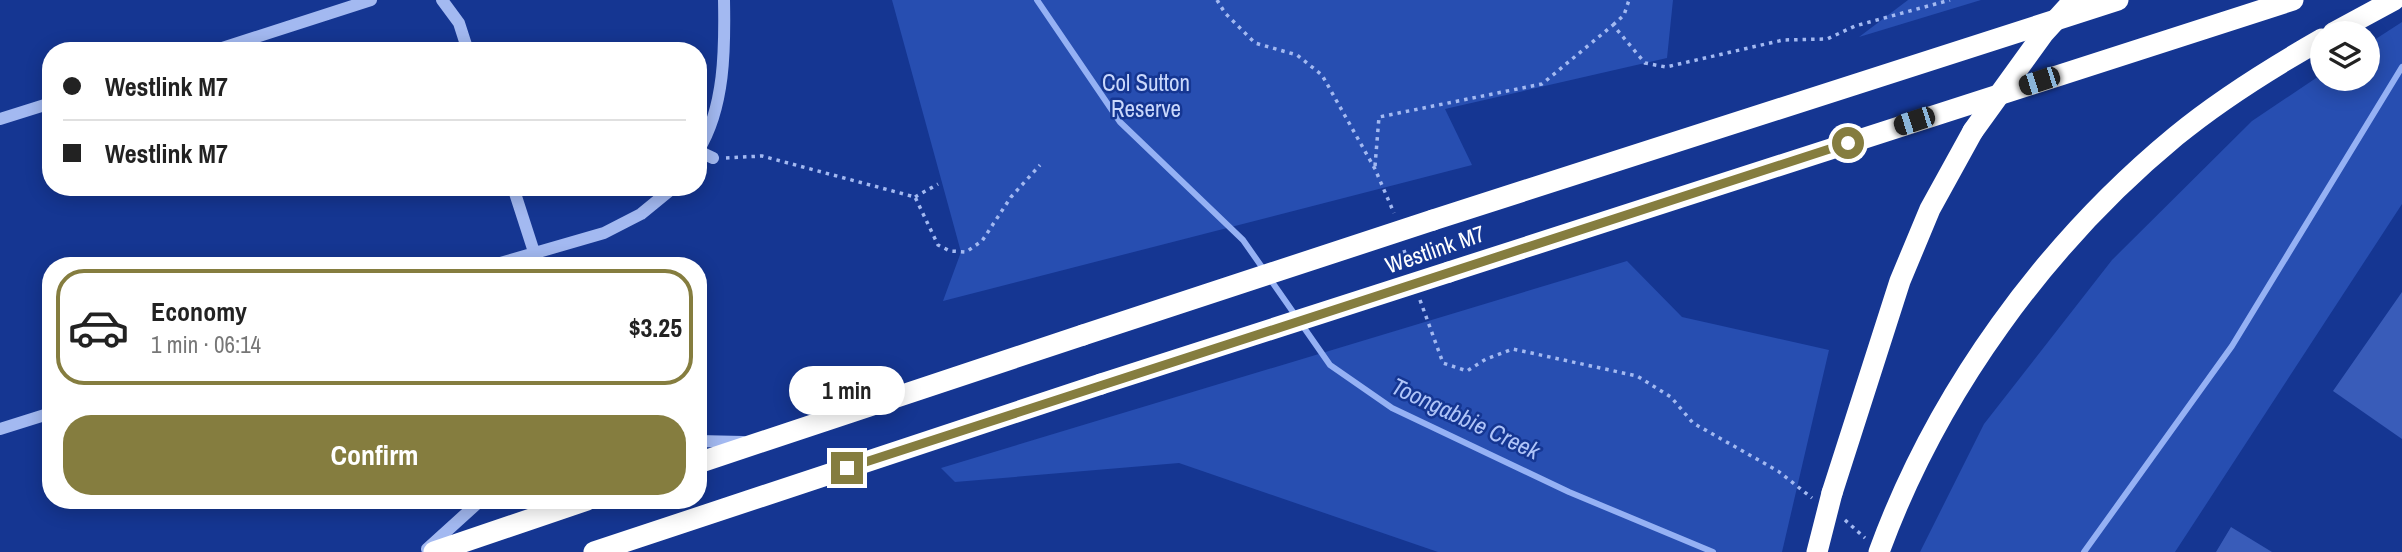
<!DOCTYPE html>
<meta charset="utf-8">
<style>
:root{--surface:#fff;--page:#f6f6f6;--text:#222;--muted:#767676;--line:#e0e0e0;--accent:#857d3f}
body{margin:0;font-family:"Archivo Narrow",sans-serif;background:var(--page);color:var(--text);height:100vh;display:flex;flex-direction:column;font-size:26px;white-space:nowrap}
*{box-sizing:border-box;margin:0}
p{font-size:23px;color:var(--muted)}
.icon{flex:none;width:38px;height:38px;fill:none;stroke:currentColor;stroke-width:2;stroke-linecap:round;stroke-linejoin:round}
.map{position:relative;flex:1;overflow:hidden}
.details{position:absolute;left:42px;top:257px;width:665px;height:252px;display:flex;flex-direction:column;background:var(--surface);border-radius:28px;box-shadow:0 4px 18px #0003}
.details>*{flex:none}
.banner{position:absolute;left:42px;top:42px;width:665px;height:154px;border-radius:28px;box-shadow:0 4px 18px #0003;display:grid;align-content:center;height:154px;padding:0 21px;background:var(--surface)}
.tools{position:absolute;left:2310px;top:21px;display:grid;gap:14px}
.tools a{display:grid;place-items:center;width:70px;height:70px;border-radius:50%;background:var(--surface);box-shadow:0 4px 18px #0003;font-size:35px}
.end{position:absolute;width:32px;height:32px;margin:-16px;border:9px solid #857d3f;background:#fff;box-shadow:0 0 0 4px #fff}
.from{border-radius:50%}
.bubble{position:absolute;height:49px;border-radius:24px;background:var(--surface);box-shadow:0 4px 18px #0003;font-size:23px;font-weight:700;line-height:49px;text-align:center}
.car{position:absolute;width:21px;height:42px;margin:-21px -10px;border-radius:9px;box-shadow:0 0 5px 2px #0007;background:linear-gradient(#222 24%,#8ab4d8 0 40%,#222 0 76%,#8ab4d8 0 86%,#222 0)}
.banner b{display:flex;align-items:center;gap:24px;height:66px;font-size:26px}
.banner b+b{border-top:2px solid var(--line)}
.banner i{width:18px;height:18px;background:var(--text)}
ul{padding:12px 0 0;list-style:none}
li{display:flex;align-items:center;gap:21px;height:116px;margin:0 14px 10px;padding:0 7px;border:4px solid transparent;border-radius:28px}
li div{flex:1}
li b{display:block;font-size:26px}
li em{font-style:normal;font-weight:700}
li.on{border-color:var(--accent)}
li>.icon{width:63px;height:63px;stroke-width:1.5}
.action{display:flex;gap:14px;margin-top:auto;padding:14px 21px}
.action a{flex:1;height:80px;border-radius:28px;background:var(--accent);color:#fff;font-size:28px;font-weight:700;line-height:80px;text-align:center}
.map>svg:first-child{display:block}
.green{fill:#274eb1}
.lines{fill:none;stroke-linecap:round;stroke-linejoin:round}
.stream{stroke:#95b1f4;stroke-width:6}
.building{fill:#395cb9}
.path{stroke:#a3b9f1;stroke-width:3.5;stroke-dasharray:3.5 5;stroke-linecap:butt}
.minor{stroke:#a3b9f1;stroke-width:12}
.highway{stroke:#fff;stroke-width:21}
.highway-bridge{stroke:#fff;stroke-width:21}
.route{stroke:#857d3f;stroke-width:9}
.labels{text-anchor:middle;dominant-baseline:central;stroke-width:5;stroke-linejoin:round;paint-order:stroke}
.park-label{font-size:23px;fill:#cad8fc;stroke:#153692}
.street-label{font-size:23px;fill:#fff;stroke:#153692}
.water-label{font-size:24px;font-style:italic;fill:#afc4f8;stroke:#153692}
</style>
<div class="map">
<svg width="2402" height="552" viewBox="0 0 2402 552">
<rect width="100%" height="100%" fill="#153692"/>
<!-- green -->
<path class="green" d="M892,0H1673L1667,58L1445,109L1472,165L943,301L961,252Z
M1908,0H1981L1859,37Z
M2402,22V204L2175,552H1920L1984,424L2112,260L2252,121L2322,74V79H2368V44Z
M1627,261L1682,317L1829,350L1782,552H1438L1179,463L955,482L941,468Z"/>
<g class="lines">
<!-- stream -->
<path class="stream" d="M1037,0L1120,122L1243,240L1264,270
M1270,279L1330,365L1392,408L1569,492L1713,552
M2084,552L2232,346L2402,67"/>
</g>
<!-- building -->
<path class="building" d="M2402,292V439L2333,391Z
M2231,527L2272,552H2216Z"/>
<g class="lines">
<!-- path -->
<path class="path" d="M1217,0L1225,13L1255,43L1297,55L1322,75L1375,169L1394,213
M1613,25L1624,15L1629,0
M726,158L762,156L915,197L938,245L950,251L966,252L982,241L1011,197L1040,165
M1375,166L1379,117L1542,84L1613,25L1645,63L1666,67L1783,40L1827,39L1855,26L1950,0
M915,197L938,184
M1404,250L1409,266
M1420,300L1443,363L1467,371L1486,359L1513,349L1637,376L1671,397L1693,423L1778,471L1812,498
M1845,520L1865,538"/>
<!-- minor -->
<path class="minor" d="M442,0L459,23L468,51
M213,51L371,0
M0,119L51,103
M698,151C725,108 725,48 724,0
M698,151L713,158
M513,187L534,252
M490,266L604,233L641,214L674,187
M0,429L51,413
M698,441L743,442
M427,549L481,500"/>
<!-- highway -->
<path class="highway" d="M2333,33L2394,0
M1433,220L2118,0
M1449,272L2293,0
M698,463L1083,335
M1832,493L1900,281L1930,209L1973,131
M434,552L587,500
M594,552L1101,384
M1879,552C1937,393 2045,244 2176,136C2221,99 2271,68 2322,39"/>
<!-- highway-bridge -->
<path class="highway-bridge" d="M1973,131L2043,34L2074,0
M1083,335L1433,220
M1101,384L1449,272
M1817,552L1832,493"/>
</g>
<g class="lines">
<!-- route -->
<path class="route" d="M847,468L1848,143"/>
</g>
<g class="labels">
<!-- park labels -->
<g class="park-label">
<text x="1146" y="82">Col Sutton<tspan x="1146" dy="26">Reserve</tspan></text>
</g>
<!-- street labels -->
<g class="street-label">
<text transform="translate(1435 249) rotate(-19)">Westlink M7</text>
</g>
<!-- water labels -->
<g class="water-label">
<text transform="translate(1466 418) rotate(25)">Toongabbie Creek</text>
</g>
</g>
</svg>
<div class="tools">
<a><svg class="icon" aria-label="layers" viewBox="0 0 24 24"><path d="M12 4l9 5-9 5-9-5zM3 14l9 5 9-5"/></svg></a>
</div>
<i class="end from" style="left:1848px;top:143px"></i>
<i class="end" style="left:847px;top:468px"></i>
<div class="bubble" style="left:789px;top:366px;width:116px">1 min</div>
<i class="car" style="left:2039px;top:81px;rotate:252deg"></i>
<i class="car" style="left:1914px;top:121px;rotate:252deg"></i>
<div class="banner">
<b><i class="from"></i>Westlink M7</b>
<b><i></i>Westlink M7</b>
</div>
<section class="details">
<ul>
<li class="on"><svg class="icon" aria-label="car" viewBox="0 0 24 24"><path d="M5 17H2v-5l4-1 3-4h7l3 4 3 1v5h-3M9 17h6M6 11h13"/><circle cx="7" cy="17" r="2"/><circle cx="17" cy="17" r="2"/></svg><div><b>Economy</b><p>1 min · 06:14</p></div><em>$3.25</em></li>
</ul>
<div class="action"><a>Confirm</a></div>
</section>
</div>
